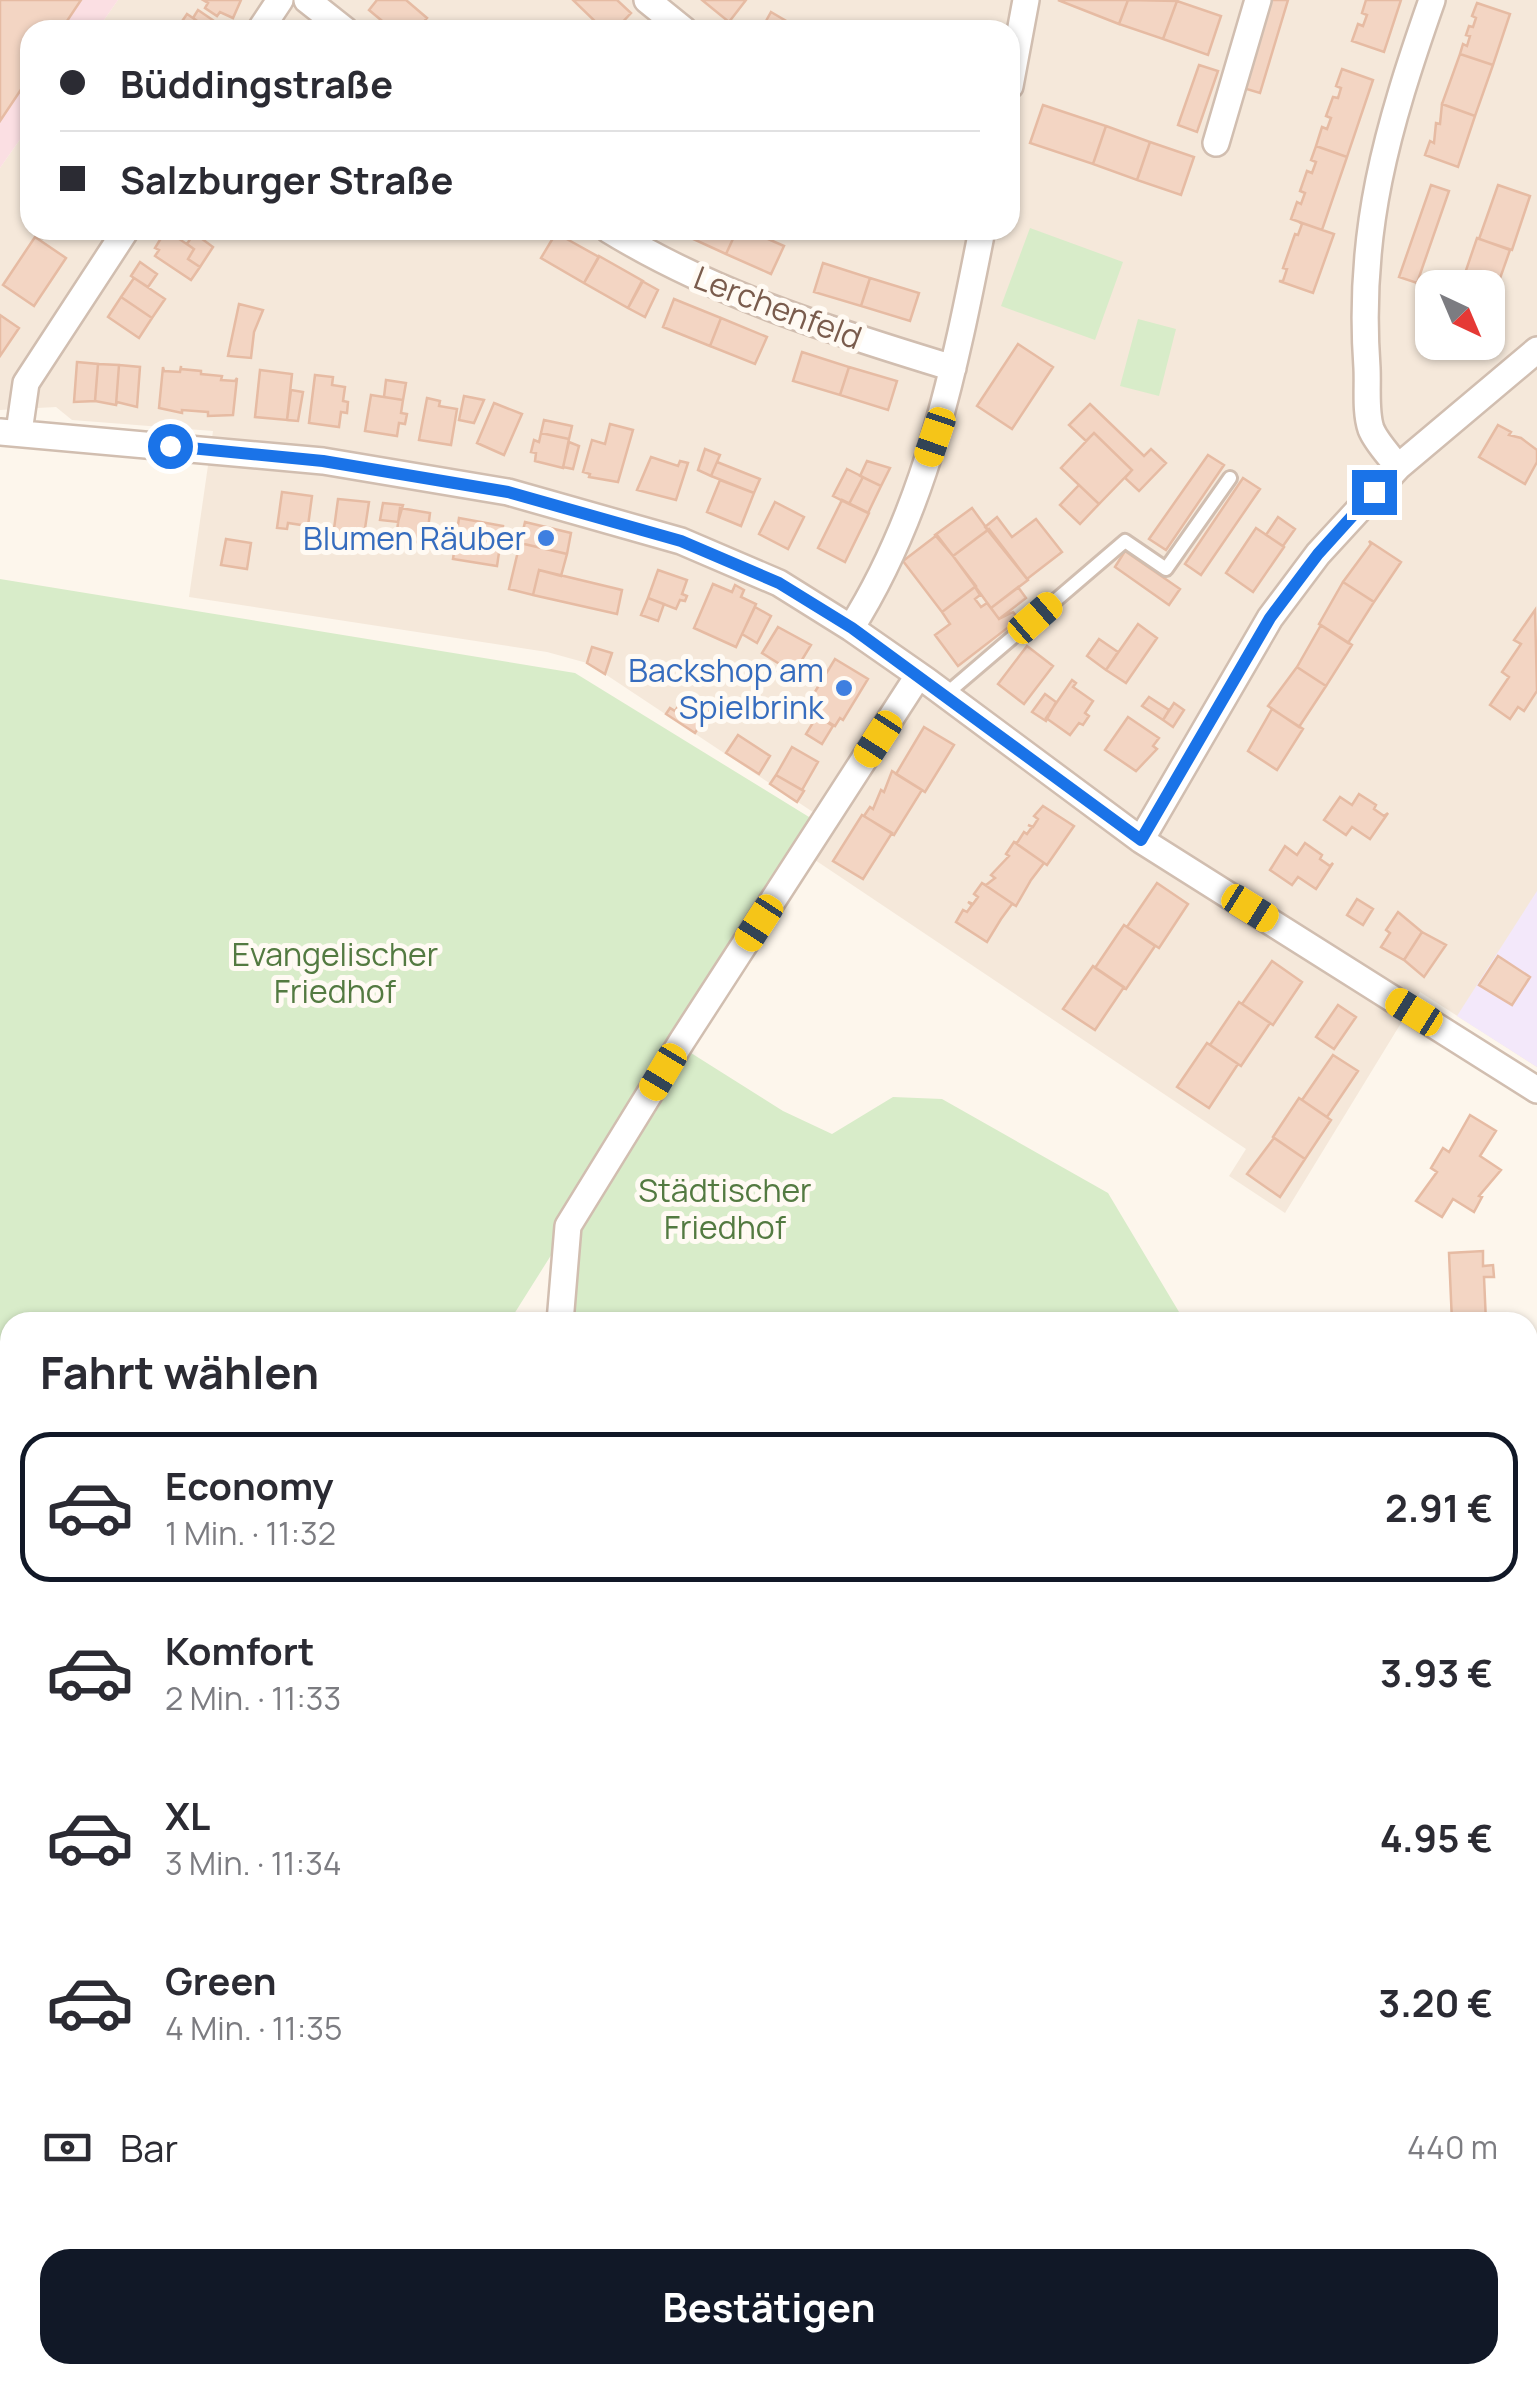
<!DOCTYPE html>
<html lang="de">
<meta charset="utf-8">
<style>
:root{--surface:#fff;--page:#f2f2f3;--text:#2b2b33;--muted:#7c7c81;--line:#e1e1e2;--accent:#111827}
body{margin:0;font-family:Manrope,sans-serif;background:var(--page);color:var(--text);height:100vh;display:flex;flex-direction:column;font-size:38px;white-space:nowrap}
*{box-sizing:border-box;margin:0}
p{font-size:32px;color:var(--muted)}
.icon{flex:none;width:55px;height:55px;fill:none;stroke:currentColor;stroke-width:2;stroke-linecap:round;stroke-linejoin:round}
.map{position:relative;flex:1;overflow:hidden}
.sheet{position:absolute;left:0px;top:1312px;width:1538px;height:1072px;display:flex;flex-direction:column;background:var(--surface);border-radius:30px 30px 0 0;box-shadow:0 2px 8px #0004}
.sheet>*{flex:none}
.hud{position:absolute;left:20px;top:20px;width:1000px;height:220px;border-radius:30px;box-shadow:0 2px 8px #0004;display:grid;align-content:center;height:220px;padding:0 40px;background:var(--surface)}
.needle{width:65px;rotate:136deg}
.buttons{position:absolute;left:1415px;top:270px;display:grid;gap:20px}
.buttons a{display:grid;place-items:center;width:90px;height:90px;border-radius:20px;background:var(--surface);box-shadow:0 2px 8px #0004;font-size:50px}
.end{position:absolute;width:45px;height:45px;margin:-22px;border:12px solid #1a73e8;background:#fff;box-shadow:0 0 0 5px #fff}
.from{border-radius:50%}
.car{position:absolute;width:30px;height:60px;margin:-30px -15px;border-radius:12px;box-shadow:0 0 8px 2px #0007;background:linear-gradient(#f5c518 24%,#345 0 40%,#f5c518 0 76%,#345 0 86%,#f5c518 0)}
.hud b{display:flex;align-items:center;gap:35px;height:95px;font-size:38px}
.hud b+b{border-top:2px solid var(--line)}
.hud i{width:25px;height:25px;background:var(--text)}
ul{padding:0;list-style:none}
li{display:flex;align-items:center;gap:30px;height:150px;margin:0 20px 15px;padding:0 20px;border:5px solid transparent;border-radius:30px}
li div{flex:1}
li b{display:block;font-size:38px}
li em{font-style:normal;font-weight:700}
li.current{border-color:var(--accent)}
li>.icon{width:90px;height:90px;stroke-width:1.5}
h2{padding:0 40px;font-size:45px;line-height:120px}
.pay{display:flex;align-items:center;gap:25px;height:110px;padding:0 40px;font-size:38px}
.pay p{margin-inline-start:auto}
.primary-button{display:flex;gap:20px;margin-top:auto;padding:20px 40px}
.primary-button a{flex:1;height:115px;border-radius:30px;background:var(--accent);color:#fff;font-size:40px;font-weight:700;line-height:115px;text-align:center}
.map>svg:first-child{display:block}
.residential{fill:#f5e8da;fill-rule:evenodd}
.education{fill:#f3e8fa}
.medical{fill:#fbdfe3}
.green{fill:#d8ecc9}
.building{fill:#f3d5c3;stroke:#e6bba3;stroke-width:2.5}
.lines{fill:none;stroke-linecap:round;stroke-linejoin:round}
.service-casing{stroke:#d1beb0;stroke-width:18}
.minor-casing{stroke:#d1beb0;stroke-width:30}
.service{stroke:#fff;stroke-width:12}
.minor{stroke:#fff;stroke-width:25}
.route{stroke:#1a73e8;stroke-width:12}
.shop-dot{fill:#3f7fe0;stroke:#fffaf3;stroke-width:4}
.labels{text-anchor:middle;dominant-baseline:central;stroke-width:10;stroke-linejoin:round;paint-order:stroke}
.street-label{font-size:32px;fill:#7a5c4d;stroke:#fffaf3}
.shop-label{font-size:32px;fill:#366cbe;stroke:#fffaf3;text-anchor:end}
.park-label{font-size:32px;fill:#537a41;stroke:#fffaf3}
</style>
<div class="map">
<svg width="1537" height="2383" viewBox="0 0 1537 2383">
<rect width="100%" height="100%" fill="#fdf6ec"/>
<!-- residential -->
<path class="residential" d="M118,0H1537V1067L1420,992L1285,1213L1229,1176L1246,1149L815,860L834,826L605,674L587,663L547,652L189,597L213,431L72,420L56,407L0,410V168L30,125V230H1010V30H97ZM1432,288H1488V342H1432Z
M1537,1372V1645L1528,1644V1379Z
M1537,2241V2383H1221L1222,2375H1528V2242Z"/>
<!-- education -->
<path class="education" d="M1537,891V1067L1457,1016Z"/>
<!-- medical -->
<path class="medical" d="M0,0H118L97,30H30V125L0,168Z"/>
<!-- green -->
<path class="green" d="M1030,228L1123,262L1095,340L1001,306Z
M1138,319L1176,329L1159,396L1120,386Z
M0,579L575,673L822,825L509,1322H10V2375H400L397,2383H0Z
M691,1053L783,1111L832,1134L893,1097L942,1099L1108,1193L1185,1322H570L574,1231Z
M1528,1644L1537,1645V1879L1528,1881Z
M1537,1922V2241L1528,2242V1923Z
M509,2375H1222L1221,2383H510Z"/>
<!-- building -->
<path class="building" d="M0,0H81L61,30H30V76L0,121Z
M203,0H241L233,18L220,12L217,16L205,8L208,3Z
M377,0H406L427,18L417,30H393L369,10Z
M573,0H617L631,13L615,30H604Z
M702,0H746L729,22Z
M1058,0H1128L1119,24Z
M1128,0L1177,1L1163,39L1119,24Z
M1270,0H1288L1260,93L1243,88Z
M1366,0H1401L1384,52L1352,41L1358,24L1363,26L1367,15L1362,13Z
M1177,1L1221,16L1208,55L1163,39Z
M1477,3L1510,14L1493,65L1460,54L1463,44L1467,46L1470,36L1466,35L1469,26L1473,27L1476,18L1472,16Z
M198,10L223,27L221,30H210L193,18Z
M771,12L793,25L790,30H761Z
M187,14L193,18L210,30H176Z
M1460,54L1493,65L1475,116L1442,104Z
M1199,65L1218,71L1197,132L1178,125Z
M1342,69L1373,80L1347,157L1316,146L1322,127L1327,129L1331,118L1326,116L1333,97L1338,98L1341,88L1336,86Z
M1442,104L1475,116L1458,167L1425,155L1430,141L1434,143L1436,123L1440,124Z
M1043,105L1106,126L1093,164L1030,143Z
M1106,126L1150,142L1137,180L1093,164Z
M1150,142L1194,157L1181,195L1137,180Z
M1316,146L1347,157L1322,230L1291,219L1297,202L1301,204L1305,193L1300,191L1307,171L1312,173L1316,162L1311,160Z
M1431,185L1449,191L1417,283L1399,277Z
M1498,185L1530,196L1512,250L1479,239Z
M1299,222L1334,234L1313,293L1279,281H1283L1287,269L1283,268L1295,234L1298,235L1302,224Z
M166,230L194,249L188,259L200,267L191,280L155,256L159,250L155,248Z
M682,230H737L726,254L680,233Z
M737,230H747L784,246L771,274L726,254Z
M194,233L213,247L200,267L188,259L194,249L187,244Z
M556,233L599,257L584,283L541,258Z
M35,237L66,258L34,306L3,285Z
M1477,238L1510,250L1491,304L1488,303V288H1460Z
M599,256L643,281L628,308L584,283Z
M140,262L157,274L148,287L131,276Z
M823,263L870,278L861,306L814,292Z
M134,278L165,299L152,318L121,297Z
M870,278L919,293L910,321L861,306Z
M642,281L658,290L645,317L628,308Z
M121,297L152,318L139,338L108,317Z
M674,299L721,318L710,346L663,327Z
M239,304L263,310L254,332L251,358L228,356Z
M0,315L19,328L0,356Z
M721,318L767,337L755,364L710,346Z
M1439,342H1476L1470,358L1438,347Z
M1018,344L1053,367L1012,429L977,406Z
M802,352L849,367L840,395L793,381Z
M77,362L98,364L95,401L74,402Z
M98,364L119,365L116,405L95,401Z
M119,365L140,367L137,407L117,402L116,405Z
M181,366V369L201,371V374L222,376L221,380L235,381L237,378L233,415L208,416V412L182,410V413L159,408L163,367L164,371L180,372Z
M849,367L897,381L888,410L840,395Z
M260,370L292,374L287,420L255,417Z
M315,375L333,377L332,385L345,387L343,401L348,402L347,413L341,412L339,427L309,423Z
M386,380L406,383L403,400L384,397Z
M291,390L303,392L298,421L287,420Z
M371,395L403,400L401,413L407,414L405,424L399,423L397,436L365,431Z
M464,396L484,400L474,423L459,420Z
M427,398L440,401L439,406L457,409L451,445L419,440Z
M494,403L522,414L504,455L477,443Z
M1090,404L1144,456L1151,449L1166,463L1139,491L1125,478L1132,470L1094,433L1086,441L1069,425Z
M544,420L572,426L569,439L541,433Z
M610,424L633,430L618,482L589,477L590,474L583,472L592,440L605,444Z
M1498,425L1511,432L1509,435L1521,438L1537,450V462L1525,484L1479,457Z
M541,433L569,439L563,468L535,461L536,453L531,452L534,440L539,442Z
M1094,433L1132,470L1099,504L1061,468Z
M569,442L579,446L573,469L563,467Z
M705,449L720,455L711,476L698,470Z
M1208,455L1224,465L1166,550L1149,539Z
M651,457L678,466L680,461L688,463L676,500L637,490Z
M867,461L890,468L881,486L860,476Z
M717,462L760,479L754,493L711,476Z
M847,469L863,477L849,504L833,496Z
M863,477L881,486L868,513L849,504Z
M1243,478L1260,489L1201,575L1185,564Z
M720,480L754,493L741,526L707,512Z
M1079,485L1099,504L1080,524L1060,505Z
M282,492L312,496L308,526L288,523L287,529L277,528Z
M338,499L369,502L362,548L347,546L348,539L333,536Z
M842,500L869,513L845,562L818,548Z
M775,502L804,517L788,549L759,534Z
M383,503L403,505L398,522L380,520Z
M400,508L430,513L426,544L411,541L410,548L395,546Z
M972,508L988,530L953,556L935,535Z
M997,517L1012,537L1036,519L1062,552L1027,579L985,527Z
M1278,517L1295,529L1283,546L1266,535Z
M459,518L503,526L497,566L453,559Z
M525,522L571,533L567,554L520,543Z
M1256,528L1284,547L1253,592L1226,573Z
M989,529L1028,580L991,608L953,556Z
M937,535L976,586L942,612L903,561Z
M226,539L251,543L247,569L221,565Z
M1369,541L1401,562L1374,602L1343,582L1371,544Z
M520,543L567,554L561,576L539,570L533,595L509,589Z
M1125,551L1180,589L1169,605L1115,567Z
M539,570L622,590L617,614L533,595Z
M658,570L687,580L682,594L687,596L685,601L680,600L676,609L648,598Z
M1343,582L1374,602L1348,643L1319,624Z
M713,584L732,592L735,585L744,590L741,597L756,604L736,647L694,628Z
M975,587L980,595L975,599L981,607L987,603L999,619L1013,612L1019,619L958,666L935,635L950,624L942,612Z
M1018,587L1026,598L999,619L991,608Z
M648,598L664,604L658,621L641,615Z
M755,607L771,616L757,643L742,634Z
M1535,610L1537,691L1524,711L1518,707L1510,719L1490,705L1509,677L1502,672L1521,644L1514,640Z
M1138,624L1157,638L1126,683L1106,670Z
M1321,625L1352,645L1326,686L1297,667Z
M778,627L811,645L794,673L762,653Z
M1099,639L1118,652L1106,670L1087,656Z
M1027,646L1053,666L1024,704L998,684Z
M592,647L612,653L605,674L587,663Z
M835,659L868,679L843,720L840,718L835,726L805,708Z
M1297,667L1326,686L1299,727L1268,706Z
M1072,680L1076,683L1073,687L1093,701L1085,713L1089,716L1083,725L1079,723L1070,735L1046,718Z
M1045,694L1056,702L1046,721L1032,712Z
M685,696L697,703L701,698L713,705L695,733L666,714L670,708L675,711Z
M1149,697L1169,710L1163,720L1142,706Z
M1174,703L1184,710L1173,727L1163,720Z
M1272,709L1303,729L1277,770L1248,751Z
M817,716L833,726L822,744L806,734Z
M1128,717L1159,738L1153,746L1157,749L1136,771L1105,750Z
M924,727L954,745L925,792L896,774Z
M738,735L770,756L759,774L726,753Z
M792,747L818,762L802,790L776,775Z
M892,771L922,790L894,835L864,816L870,807L873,809L881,790L884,792Z
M776,775L804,791L797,802L770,784Z
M1359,794L1376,805L1374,809L1384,816L1388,813L1370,839L1352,827L1346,835L1324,820L1340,797L1352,805Z
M1043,806L1074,826L1047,865L1014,842L1017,843L1024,832L1027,834L1032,827L1028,825L1033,827L1038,819L1034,816Z
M862,815L892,833L863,879L833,861Z
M1014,842L1047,865L1044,863L1031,880L1016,906L982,883L986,885L995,878L991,875L1009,856L1006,854Z
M1305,843L1322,855L1320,859L1330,866L1333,863L1316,889L1298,877L1292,885L1270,870L1285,846L1297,855Z
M982,883L1016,906L1012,904L1001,919L987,942L956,922L963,910L967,912L972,905L968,902L973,904L978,897L974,894Z
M1157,883L1188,904L1159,948L1127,927Z
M1357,899L1373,909L1363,925L1347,915Z
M1398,912L1422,932L1404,960L1381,947L1390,933L1386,930Z
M1124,925L1155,946L1126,989L1095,968Z
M1422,932L1446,945L1424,977L1404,960Z
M1498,956L1530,977L1512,1005L1479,985Z
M1272,961L1302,982L1273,1025L1242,1004Z
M1093,966L1124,987L1095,1030L1063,1009Z
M1239,1002L1270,1023L1241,1066L1210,1045Z
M1338,1005L1356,1017L1334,1049L1316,1037Z
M1207,1043L1238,1064L1209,1108L1177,1087Z
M1333,1055L1358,1071L1327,1117L1302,1100Z
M1299,1098L1331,1120L1305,1159L1273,1137Z
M1470,1115L1496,1131L1480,1156L1501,1170L1479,1196L1482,1197L1474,1212L1453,1199L1442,1217L1416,1201L1437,1172L1431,1168L1443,1148L1449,1152Z
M1274,1138L1305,1159L1280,1197L1247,1174Z
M1483,1251V1266L1493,1265L1494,1277H1484L1486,1322H1452L1449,1253Z"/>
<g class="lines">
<!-- service casing -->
<g class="service-casing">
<path id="service" d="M945,695L1125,541L1166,569L1230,478"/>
</g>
<!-- minor casing -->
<g class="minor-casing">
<path id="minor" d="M307,0L345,30
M647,0L684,30
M260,30L280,0
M1010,86L1026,0
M1216,143L1258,0
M609,230C715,295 835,332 953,368
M0,432L323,461L508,492L681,541L779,583L851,628L927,681L1141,840L1537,1090
M19,432L26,383L126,230
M1398,467C1390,456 1376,442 1371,429C1365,412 1368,386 1367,368C1357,231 1387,128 1432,0
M851,628C927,508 955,367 982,230
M1141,840L1270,618L1318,554L1398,467L1537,350
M560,1322L568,1226L682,1041L918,676
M1528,1366L1537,1359
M1528,1915L1537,1914
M1528,2054L1537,2048
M486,2375L490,2383
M432,2383L449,2375
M1384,2383L1386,2375"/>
</g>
<!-- service -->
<use href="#service" class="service"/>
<!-- minor -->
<use href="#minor" class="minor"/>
</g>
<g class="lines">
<!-- route -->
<path class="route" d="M170,446L323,461L508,492L681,541L779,583L852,628L1141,840L1270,618L1318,554L1374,492"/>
</g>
<!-- markers -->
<g class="shop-dot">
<circle cx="546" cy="538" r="10"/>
<circle cx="844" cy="688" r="10"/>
</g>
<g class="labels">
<!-- street labels -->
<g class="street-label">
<text transform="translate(778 307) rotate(21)">Lerchenfeld</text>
</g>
<!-- shop labels -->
<g class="shop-label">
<text x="526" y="538">Blumen Räuber</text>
<text x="824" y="670">Backshop am<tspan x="824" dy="37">Spielbrink</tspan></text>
</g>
<!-- park labels -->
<g class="park-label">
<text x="335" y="954">Evangelischer<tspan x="335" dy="37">Friedhof</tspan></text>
<text x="725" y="1190">Städtischer<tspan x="725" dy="37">Friedhof</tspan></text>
</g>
</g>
</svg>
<div class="buttons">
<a><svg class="needle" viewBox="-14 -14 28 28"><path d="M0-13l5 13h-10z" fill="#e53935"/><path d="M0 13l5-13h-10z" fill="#7c7c81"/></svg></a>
</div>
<i class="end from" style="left:170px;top:446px"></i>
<i class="end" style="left:1374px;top:492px"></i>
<i class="car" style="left:935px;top:437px;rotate:199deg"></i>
<i class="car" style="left:1035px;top:618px;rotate:49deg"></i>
<i class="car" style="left:878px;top:739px;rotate:213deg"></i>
<i class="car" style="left:1250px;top:908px;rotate:122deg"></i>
<i class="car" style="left:759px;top:923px;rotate:213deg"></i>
<i class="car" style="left:1414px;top:1012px;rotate:302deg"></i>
<i class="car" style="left:663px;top:1072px;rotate:211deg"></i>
<div class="hud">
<b><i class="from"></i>Büddingstraße</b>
<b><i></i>Salzburger Straße</b>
</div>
<section class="sheet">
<h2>Fahrt wählen</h2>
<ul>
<li class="current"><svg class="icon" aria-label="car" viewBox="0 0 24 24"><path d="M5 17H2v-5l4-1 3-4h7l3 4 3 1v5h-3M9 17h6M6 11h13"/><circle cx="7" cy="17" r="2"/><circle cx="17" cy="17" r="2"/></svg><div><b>Economy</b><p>1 Min. · 11:32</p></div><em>2.91 €</em></li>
<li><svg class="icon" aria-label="car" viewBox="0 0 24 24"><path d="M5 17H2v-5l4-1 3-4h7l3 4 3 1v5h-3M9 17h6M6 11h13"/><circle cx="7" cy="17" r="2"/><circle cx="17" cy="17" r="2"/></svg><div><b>Komfort</b><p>2 Min. · 11:33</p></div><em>3.93 €</em></li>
<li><svg class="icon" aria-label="car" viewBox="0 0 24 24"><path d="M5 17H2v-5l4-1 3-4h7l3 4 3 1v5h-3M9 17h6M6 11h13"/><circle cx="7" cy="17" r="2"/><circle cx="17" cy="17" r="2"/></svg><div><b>XL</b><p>3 Min. · 11:34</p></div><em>4.95 €</em></li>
<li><svg class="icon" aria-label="car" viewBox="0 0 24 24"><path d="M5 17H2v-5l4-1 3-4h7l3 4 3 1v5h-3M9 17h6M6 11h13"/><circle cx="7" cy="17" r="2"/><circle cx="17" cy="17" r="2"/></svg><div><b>Green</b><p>4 Min. · 11:35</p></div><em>3.20 €</em></li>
</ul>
<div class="pay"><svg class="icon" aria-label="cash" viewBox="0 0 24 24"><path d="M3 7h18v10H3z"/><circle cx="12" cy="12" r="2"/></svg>Bar<p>440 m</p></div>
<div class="primary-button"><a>Bestätigen</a></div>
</section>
</div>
